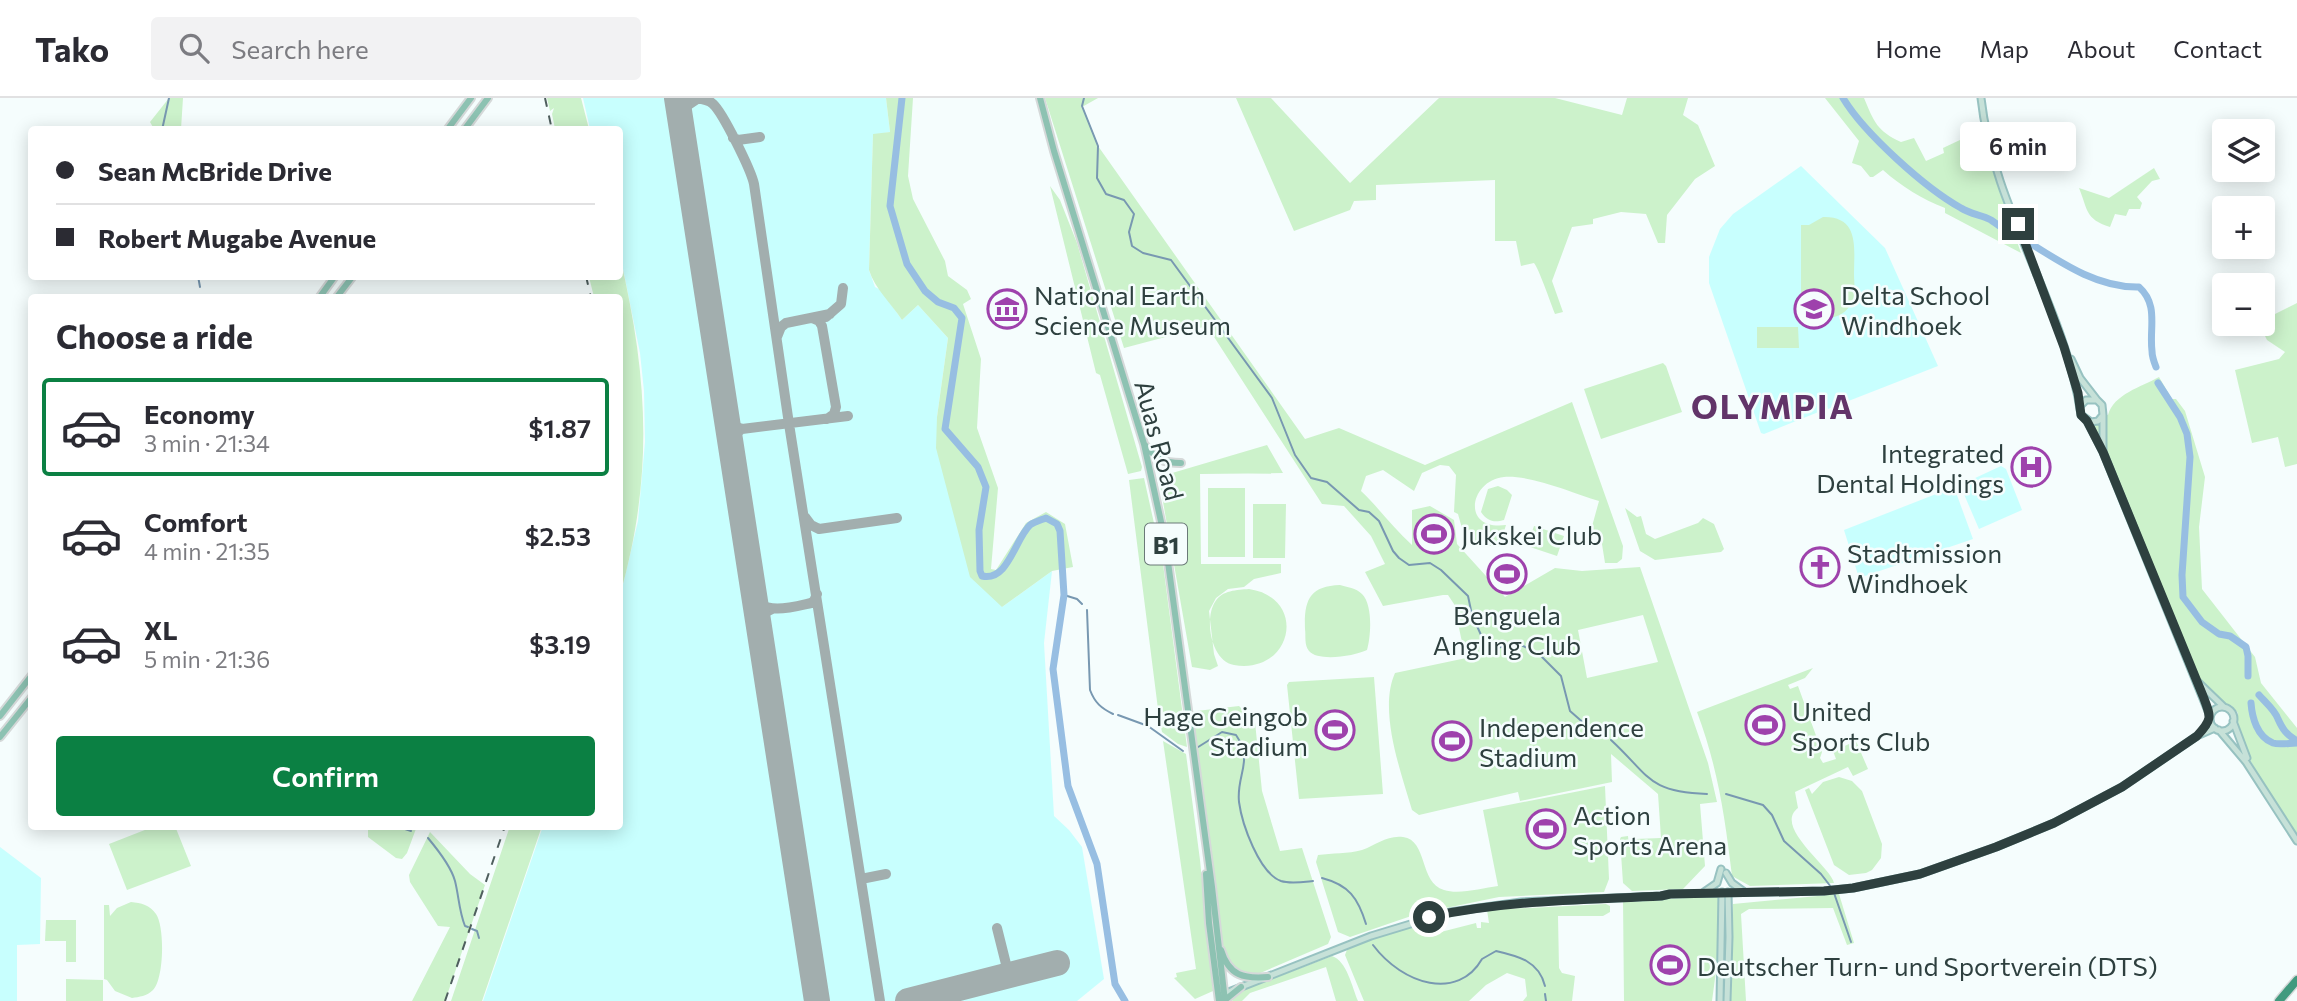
<!DOCTYPE html>
<meta charset="utf-8">
<style>
:root{--surface:#fff;--page:#f2f2f3;--text:#2b2b33;--muted:#7c7c81;--line:#e1e1e2;--accent:#0b8043}
body{margin:0;font-family:Commissioner,sans-serif;background:var(--page);color:var(--text);height:100vh;display:flex;flex-direction:column;font-size:26px;white-space:nowrap}
*{box-sizing:border-box;margin:0}
p{font-size:23px;color:var(--muted)}
.icon{flex:none;width:38px;height:38px;fill:none;stroke:currentColor;stroke-width:2;stroke-linecap:round;stroke-linejoin:round}
.map{position:relative;flex:1;overflow:hidden}
.drawer{position:absolute;left:28px;top:196px;width:595px;height:536px;display:flex;flex-direction:column;background:var(--surface);border-radius:7px;box-shadow:0 4px 18px #0003}
.drawer>*{flex:none}
.guide{position:absolute;left:28px;top:28px;width:595px;height:154px;border-radius:7px;box-shadow:0 4px 18px #0003;display:grid;align-content:center;height:154px;padding:0 28px;background:var(--surface)}
.buttons{position:absolute;left:2212px;top:21px;display:grid;gap:14px}
.buttons a{display:grid;place-items:center;width:63px;height:63px;border-radius:7px;background:var(--surface);box-shadow:0 4px 18px #0003;font-size:35px}
.end{position:absolute;width:32px;height:32px;margin:-16px;border:9px solid #2e403f;background:#fff;box-shadow:0 0 0 4px #fff}
.from{border-radius:50%}
.bubble{position:absolute;height:49px;border-radius:7px;background:var(--surface);box-shadow:0 4px 18px #0003;font-size:23px;font-weight:600;line-height:49px;text-align:center}
.guide b{display:flex;align-items:center;gap:24px;height:66px;font-size:26px}
.guide b+b{border-top:2px solid var(--line)}
.guide i{width:18px;height:18px;background:var(--text)}
ul{padding:0;list-style:none}
li{display:flex;align-items:center;gap:21px;height:98px;margin:0 14px 10px;padding:0 14px;border:4px solid transparent;border-radius:7px}
li div{flex:1}
li b{display:block;font-size:26px}
li em{font-style:normal;font-weight:600}
li.on{border-color:var(--accent)}
li>.icon{width:63px;height:63px;stroke-width:1.5}
h2{padding:0 28px;font-size:32px;line-height:84px}
.primary-button{display:flex;gap:14px;margin-top:auto;padding:14px 28px}
.primary-button a{flex:1;height:80px;border-radius:7px;background:var(--accent);color:#fff;font-size:28px;font-weight:600;line-height:80px;text-align:center}
header{display:flex;align-items:center;gap:42px;box-sizing:border-box;height:98px;padding:0 35px;background:var(--surface);border-bottom:2px solid var(--line)}
header strong{font-size:33px}
nav{display:flex;gap:38px;margin-inline-start:auto;font-size:24px}
.search{width:490px;height:63px;background:var(--page);display:flex;align-items:center;gap:18px;box-sizing:border-box;padding:0 24px;border-radius:7px;color:var(--muted);font-size:26px}
.map>svg:first-child{display:block}
.built{fill:#c8fffe}
.green{fill:#ccf2cb;fill-rule:evenodd}
.lines{fill:none;stroke-linecap:round;stroke-linejoin:round}
.stream{stroke:#7898b1;stroke-width:2}
.river{stroke:#97bee2;stroke-width:7}
.taxiway{stroke:#a2aeae;stroke-width:10}
.runway{stroke:#a2aeae;stroke-width:26}
.secondary-casing{stroke:#97c2c1;stroke-width:9}
.primary-casing{stroke:#d5d9d9;stroke-width:10}
.highway-casing{stroke:#d5d9d9;stroke-width:11}
.secondary{stroke:#c6e1d8;stroke-width:5}
.primary{stroke:#8dc2b2;stroke-width:6}
.highway{stroke:#419a7e;stroke-width:8}
.rail{stroke:#4f5f5e;stroke-width:2;stroke-dasharray:9 9;stroke-linecap:butt}
.route{stroke:#2e403f;stroke-width:9}
.labels{text-anchor:middle;dominant-baseline:central;stroke-width:5;stroke-linejoin:round;paint-order:stroke}
.shield{fill:#f5fdfd;stroke:#6a7978;stroke-width:2}
.shield-label{font-size:24px;font-weight:bold;fill:#2e403f}
.poi-label{font-size:26px;fill:#2e403f;stroke:#f5fdfd;text-anchor:start}
.street-label{font-size:26px;fill:#2e403f;stroke:#f5fdfd}
.district-label{font-size:33px;font-weight:bold;letter-spacing:2px;fill:#623469;stroke:#f5fdfd}
</style>
<header>
<strong>Tako</strong>
<div class="search"><svg class="icon" aria-label="search" viewBox="0 0 24 24"><circle cx="10" cy="10" r="6"/><path d="M15 15l6 6"/></svg>Search here</div>
<nav><a>Home</a><a>Map</a><a>About</a><a>Contact</a></nav>
</header>
<div class="map">
<svg width="2297" height="903" viewBox="0 0 2297 903">
<rect width="100%" height="100%" fill="#f5fdfd"/>
<!-- built -->
<path class="built" d="M583,0H886L890,34L873,37L869,172L875,189L881,192L902,222L918,207L948,240L937,319L1002,509L1052,473L1044,545L1054,718L1069,732L1082,749L1104,881L1077,903H483L543,728H620V499L638,423L645,344L644,293L640,255L620,156V32L590,31Z
M1801,68L1885,150L1938,268L1828,311L1826,306L1819,308L1821,313L1764,336L1761,335L1709,185V159L1720,131L1733,116Z
M2001,368L2006,371L2022,412L1979,431L1960,387Z
M1954,389L1973,441L1859,480L1844,432Z
M0,749L41,780L40,846L17,847V903H0Z"/>
<!-- green -->
<path class="green" d="M169,0H183L181,31H154L150,24Z
M547,0H581L589,31H555L552,16L554,10L550,13Z
M886,0H913L908,78L913,101L945,163L948,178L967,192L971,201L963,206L981,261L977,330L998,390L991,471L996,472L1026,425L1046,414L1065,426L1073,469L1052,473L1002,509L970,479L936,350L937,319L948,240L918,207L902,222C891,205 875,191 869,172L873,36L890,34Z
M1045,0H1098L1082,9L1098,48L1305,341L1339,330L1425,367L1572,304L1623,448L1622,461L1617,465H1605L1601,440L1591,432L1599,403C1572,395 1532,377 1504,379C1470,382 1460,433 1506,427L1499,449C1467,445 1467,449 1458,416L1454,414L1456,377L1449,368L1440,367L1422,375L1414,393L1383,372L1366,378L1361,393C1379,410 1393,430 1412,447V412L1430,408L1454,422L1457,446L1505,499L1555,470L1582,473L1640,469L1708,665L1717,704L1700,706L1705,768L1683,791L1632,793L1623,785L1620,741L1621,739L1628,738L1629,749H1635V741L1661,740L1658,696L1611,656L1612,684L1520,703L1518,694L1419,717L1412,712C1401,674 1378,613 1395,575L1471,559L1463,549L1454,506L1448,497H1443L1383,508L1365,474L1385,466L1371,438L1344,408L1322,406L1207,228L1124,250ZM1643,517L1658,564L1587,580L1578,532Z
M1236,0H1271L1350,85L1439,0H1555L1622,17L1627,0H1688L1683,17L1698,27L1715,68L1695,81L1667,117L1665,145H1658L1646,116L1621,114L1593,121V126L1572,129L1552,183L1563,214L1555,216C1551,206 1539,171 1534,165L1521,168L1516,143H1495V82L1376,87V102L1354,103L1350,112L1294,133Z
M1825,0H1864C1874,24 1877,33 1901,44L1914,40L1926,63L1944,55L1943,50L1979,33L2021,155L1945,115V110C1922,101 1902,89 1883,72L1873,79H1870L1861,68L1852,65L1859,43Z
M2154,70L2160,81L2152,83L2137,99L2142,105L2140,111H2129L2126,118L2115,116L2110,129C2085,121 2088,112 2079,90L2109,100Z
M1050,88L1060,102L1077,145L1142,369L1141,373L1128,376L1100,277L1096,275Z
M1823,119C1860,118 1854,151 1854,176C1854,185 1856,196 1852,204C1842,225 1816,224 1805,204H1801V127H1809Z
M620,159C648,279 654,377 620,497V200L594,199L589,179L620,178Z
M2297,205V366L2285,369L2278,339L2252,345L2235,272L2279,261L2285,254L2267,242L2259,226H2263V222Z
M1757,229H1798L1799,250H1757Z
M1663,265L1666,268L1682,314L1601,341L1584,291Z
M2159,279L2172,301H2176L2185,313L2205,379L2199,429L2202,491L2255,559L2261,585L2297,630V736C2277,704 2235,653 2238,615L2231,607L2228,610L2224,609L2196,582L2103,354L2102,343L2092,326L2103,317H2108C2114,296 2141,289 2159,279Z
M1267,347L1283,375L1200,376L1201,466H1281V475L1254,481L1244,489L1228,491L1216,500L1209,513L1214,556L1218,568L1210,572L1192,569L1159,381L1162,378Z
M1144,380L1163,466L1187,649L1178,646L1162,634L1159,619L1129,382Z
M1498,388L1507,392L1512,397L1504,422C1494,425 1487,423 1481,414L1488,391Z
M1208,390H1245V459H1208Z
M1253,406H1286L1285,460H1253Z
M1625,410L1637,419L1641,418L1646,436L1655,441L1698,425L1703,420L1714,426L1724,451L1721,454L1655,462L1640,453Z
M1534,428L1564,438L1557,458L1527,448Z
M1340,487C1347,489 1356,490 1362,496C1373,507 1371,538 1367,552C1355,558 1318,564 1309,553C1304,547 1306,538 1305,531C1304,503 1309,488 1340,487Z
M1249,491C1309,500 1292,577 1234,567C1211,563 1204,521 1215,504C1222,492 1237,492 1249,491Z
M1813,570L1805,580L1788,587L1790,591L1798,588L1822,654L1820,660L1823,665L1836,661L1833,653L1856,643L1868,671L1853,678L1848,669L1795,694L1798,710C1773,729 1830,768 1834,785L1750,788L1732,778C1725,720 1718,670 1697,614Z
M1374,579L1383,696L1299,701L1287,587L1289,584Z
M1239,608L1255,624L1262,693L1280,753L1302,750L1331,839L1328,846L1258,876C1231,878 1225,855 1219,833L1188,614Z
M1163,643L1186,656L1200,762L1213,893L1195,901L1174,880L1177,879L1176,875L1196,871Z
M1839,679L1852,683L1862,693L1882,746L1881,760L1872,772L1866,775L1849,777L1834,767L1805,692L1809,690L1812,696L1823,684Z
M1605,688L1609,781L1604,794L1499,799L1417,816L1350,839L1338,834L1316,764L1318,757C1332,755 1348,756 1362,752C1376,747 1387,737 1403,739C1428,742 1419,785 1444,792C1459,797 1482,790 1498,788L1483,712Z
M155,728H175L191,768L127,792L109,746Z
M368,728H417L407,755L402,761L396,760L368,739Z
M510,728H542L482,903H451Z
M430,734L470,776L485,787L445,903H412L450,829L438,828L410,784L409,777Z
M1839,796L1854,845L1847,847L1833,810L1749,811L1741,816L1746,903H1731L1733,806Z
M1719,799L1721,836L1712,903H1624L1623,802Z
M131,804C141,805 150,807 156,816C165,829 164,881 153,892C147,898 139,899 132,900L115,893L107,882L104,881V807H109L110,818L117,810Z
M1606,806L1610,808V814L1603,818H1558L1559,870L1562,875L1575,878L1572,903H1523L1527,898L1525,881L1507,875L1486,887L1469,903H1364L1345,857L1348,849L1429,821L1433,836L1476,825L1477,830H1481V824L1489,825L1487,812Z
M46,822H76V864H66V843H45Z
M1332,858C1347,863 1352,889 1358,903H1336L1326,869L1250,895L1242,903H1232L1238,894Z
M66,881L103,882V903H66Z"/>
<g class="lines">
<!-- stream -->
<path class="stream" d="M1084,0L1082,8L1098,48L1097,80L1106,96L1124,102L1134,116L1129,134L1132,148L1143,155L1171,162L1272,300L1295,357L1311,380L1327,384L1359,412L1369,414L1379,423L1393,453L1399,460L1409,467L1430,465L1441,472L1468,498L1472,517L1486,548L1497,550L1517,545L1538,555L1561,578L1570,613L1586,627L1599,633
M162,32L169,0
M198,178L200,189
M1064,497L1077,501L1082,506
M1087,512L1090,592C1095,605 1101,610 1113,616
M1118,617L1148,628L1183,653
M1611,642C1650,678 1647,694 1707,696
M1195,651L1222,634L1236,637C1254,663 1236,677 1239,704C1242,726 1259,775 1281,783C1290,786 1303,784 1313,783
M1726,696L1763,707L1772,717L1784,743L1821,776L1831,789
M396,728L411,733
M428,740C438,752 451,768 455,783C459,799 459,813 465,828L468,829
M1322,780C1349,787 1358,800 1366,826
M1834,795L1851,844
M472,831L477,833L479,840
M1373,847C1403,887 1458,903 1482,861L1496,853C1518,858 1539,863 1545,888
M1545,896L1546,903"/>
<!-- river -->
<path class="river" d="M902,0L890,108L907,166L925,193L938,204L954,210L962,220L945,331L978,369L986,389L979,432L980,473L982,478C1008,484 1015,441 1030,427C1034,424 1041,422 1046,420L1057,426L1060,433L1064,497L1053,571L1068,688L1097,766L1115,886L1125,903
M1843,0C1864,35 1925,90 1961,110C1970,116 1982,117 1991,122C1997,126 2003,131 2009,135
M2030,145C2063,166 2099,190 2139,189C2159,207 2149,230 2152,253C2152,258 2154,264 2156,269
M2158,285L2180,319L2187,336L2190,359L2182,477L2183,499L2202,524L2219,536L2230,538L2246,549L2248,558V578
M2259,597C2265,604 2275,612 2278,621C2283,632 2286,636 2297,643
M2251,605C2252,619 2257,639 2273,645C2279,647 2290,645 2297,645"/>
<!-- taxiway -->
<path class="taxiway" d="M692,0C699,1 707,0 713,6C723,15 751,72 754,86L789,326L880,903
M680,21L685,9L697,1
M733,40L738,42L760,39
M826,219L841,206L843,190
M812,220L819,223L822,228L836,309L834,316L827,321
M777,239L781,229L786,225L830,216
M726,319L731,327L742,331
M730,346L735,336L742,331L848,318
M805,419L811,427L819,431L897,420
M754,501C766,517 793,509 811,505L814,503L817,496
M758,525L764,515L772,511
M861,781L886,776
M997,830L1009,878"/>
<!-- runway -->
<path class="runway" d="M677,0L817,903
M908,903L1057,865"/>
<!-- secondary casing -->
<g class="secondary-casing">
<path id="secondary" d="M1981,0C1993,111 2065,207 2081,317L2091,324L2098,323L2103,317L2102,307L2097,302H2086L2081,307
M2071,261L2080,280L2097,302
M2103,317V352
M2087,323L2103,354L2210,618
M2198,584L2224,609
M2210 621a12 12 0 1 1 24 0a12 12 0 1 1-24 0Z
M2233,623L2247,660
M2219,632L2246,664L2297,743
M1726,775L1732,785L1743,793
M1704,794L1717,785L1721,771
M1661,798L1670,796L1824,793L1853,790L1920,776L1996,749L2054,725L2122,689L2197,638L2215,630
M1221,897L1371,838L1450,814L1521,804L1661,798
M1720,903L1722,794
M1727,903L1729,839L1728,794"/>
</g>
<!-- primary casing -->
<g class="primary-casing">
<path id="primary" d="M1040,0L1054,53L1144,346L1165,442L1212,789L1225,903
M447,32L471,0
M464,32L488,0
M319,200L335,178
M336,200L353,178
M1145,347C1156,361 1163,365 1181,365
M0,618L32,577
M0,639L32,599
M1206,776L1209,825L1219,903
M1221,852C1229,878 1244,881 1268,879
M1225,902L1241,889"/>
</g>
<!-- highway casing -->
<g class="highway-casing">
<path id="highway" d="M2279,903L2297,882"/>
</g>
<!-- secondary -->
<use href="#secondary" class="secondary"/>
<!-- primary -->
<use href="#primary" class="primary"/>
<!-- highway -->
<use href="#highway" class="highway"/>
<!-- rail -->
<path class="rail" d="M545,0L552,32
M586,178L591,200
M445,903L505,728"/>
</g>
<g class="lines">
<!-- route -->
<path class="route" d="M1429,819C1506,802 1583,802 1661,798L1670,796L1824,793L1853,790L1920,776L1996,749L2054,725L2122,689L2197,638C2213,621 2211,619 2203,598L2103,354L2087,323L2081,317L2078,295L2064,249L2018,126"/>
</g>
<!-- icons -->
<defs>
<g id="museum-ring" transform="scale(2.0125)"><circle r="9.5" fill="#f5fdfd" stroke="#9e42ac" stroke-width="1.5"/><path d="M0-6L6-3V-2H-6V-3ZM-5-1h2V3h-2ZM-1-1h2V3h-2ZM3-1h2V3H3ZM-6 4H6V6H-6Z" fill="#9e42ac"/></g>
<g id="school-ring" transform="scale(2.0125)"><circle r="9.5" fill="#f5fdfd" stroke="#9e42ac" stroke-width="1.5"/><path d="M0-5L7-2L0 1L-7-2ZM-4 1L0 2.5L4 1V4Q0 6-4 4Z" fill="#9e42ac"/></g>
<g id="hospital-ring" transform="scale(2.0125)"><circle r="9.5" fill="#f5fdfd" stroke="#9e42ac" stroke-width="1.5"/><path d="M-5-5h3v3.5h4V-5h3V5h-3V1.5h-4V5h-3Z" fill="#9e42ac"/></g>
<g id="stadium-ring" transform="scale(2.0125)"><circle r="9.5" fill="#f5fdfd" stroke="#9e42ac" stroke-width="1.5"/><path d="M0-5a6.5 5 0 1 0 0 10a6.5 5 0 1 0 0-10ZM-3.5-1.8h7v3.6h-7Z" fill="#9e42ac"/></g>
<g id="church-ring" transform="scale(2.0125)"><circle r="9.5" fill="#f5fdfd" stroke="#9e42ac" stroke-width="1.5"/><path d="M-1.2-6h2.4v3.5h3.3v2.4h-3.3V6h-2.4V-.1h-3.3v-2.4h3.3Z" fill="#9e42ac"/></g>
</defs>
<g fill-rule="evenodd">
<use href="#museum-ring" x="1007" y="211"/>
<use href="#school-ring" x="1814" y="211"/>
<use href="#hospital-ring" x="2031" y="369"/>
<use href="#stadium-ring" x="1434" y="436"/>
<use href="#church-ring" x="1820" y="469"/>
<use href="#stadium-ring" x="1507" y="476"/>
<use href="#stadium-ring" x="1765" y="627"/>
<use href="#stadium-ring" x="1335" y="632"/>
<use href="#stadium-ring" x="1452" y="643"/>
<use href="#stadium-ring" x="1546" y="731"/>
<use href="#stadium-ring" x="1670" y="867"/>
</g>
<g class="labels">
<!-- shield labels -->
<rect class="shield" x="1145" y="425.5" width="42" height="41" rx="5"/>
<g class="shield-label">
<text x="1166" y="446">B1</text>
</g>
<!-- poi labels -->
<g class="poi-label">
<text x="1034" y="196">National Earth<tspan x="1034" dy="30">Science Museum</tspan></text>
<text x="1841" y="196">Delta School<tspan x="1841" dy="30">Windhoek</tspan></text>
<text x="2004" y="354" text-anchor="end">Integrated<tspan x="2004" dy="30">Dental Holdings</tspan></text>
<text x="1461" y="436">Jukskei Club</text>
<text x="1847" y="454">Stadtmission<tspan x="1847" dy="30">Windhoek</tspan></text>
<text x="1507" y="516" text-anchor="middle">Benguela<tspan x="1507" dy="30">Angling Club</tspan></text>
<text x="1792" y="612">United<tspan x="1792" dy="30">Sports Club</tspan></text>
<text x="1308" y="617" text-anchor="end">Hage Geingob<tspan x="1308" dy="30">Stadium</tspan></text>
<text x="1479" y="628">Independence<tspan x="1479" dy="30">Stadium</tspan></text>
<text x="1573" y="716">Action<tspan x="1573" dy="30">Sports Arena</tspan></text>
<text x="1697" y="867">Deutscher Turn- und Sportverein (DTS)</text>
</g>
<!-- street labels -->
<g class="street-label">
<text transform="translate(1160 342) rotate(75)">Auas Road</text>
</g>
<!-- district labels -->
<g class="district-label">
<text x="1773" y="307">OLYMPIA</text>
</g>
</g>
</svg>
<div class="buttons">
<a><svg class="icon" aria-label="layers" viewBox="0 0 24 24"><path d="M12 4l9 5-9 5-9-5zM3 14l9 5 9-5"/></svg></a>
<a>+</a>
<a>−</a>
</div>
<i class="end from" style="left:1429px;top:819px"></i>
<i class="end" style="left:2018px;top:126px"></i>
<div class="bubble" style="left:1960px;top:24px;width:116px">6 min</div>
<div class="guide">
<b><i class="from"></i>Sean McBride Drive</b>
<b><i></i>Robert Mugabe Avenue</b>
</div>
<section class="drawer">
<h2>Choose a ride</h2>
<ul>
<li class="on"><svg class="icon" aria-label="car" viewBox="0 0 24 24"><path d="M5 17H2v-5l4-1 3-4h7l3 4 3 1v5h-3M9 17h6M6 11h13"/><circle cx="7" cy="17" r="2"/><circle cx="17" cy="17" r="2"/></svg><div><b>Economy</b><p>3 min · 21:34</p></div><em>$1.87</em></li>
<li><svg class="icon" aria-label="car" viewBox="0 0 24 24"><path d="M5 17H2v-5l4-1 3-4h7l3 4 3 1v5h-3M9 17h6M6 11h13"/><circle cx="7" cy="17" r="2"/><circle cx="17" cy="17" r="2"/></svg><div><b>Comfort</b><p>4 min · 21:35</p></div><em>$2.53</em></li>
<li><svg class="icon" aria-label="car" viewBox="0 0 24 24"><path d="M5 17H2v-5l4-1 3-4h7l3 4 3 1v5h-3M9 17h6M6 11h13"/><circle cx="7" cy="17" r="2"/><circle cx="17" cy="17" r="2"/></svg><div><b>XL</b><p>5 min · 21:36</p></div><em>$3.19</em></li>
</ul>
<div class="primary-button"><a>Confirm</a></div>
</section>
</div>
